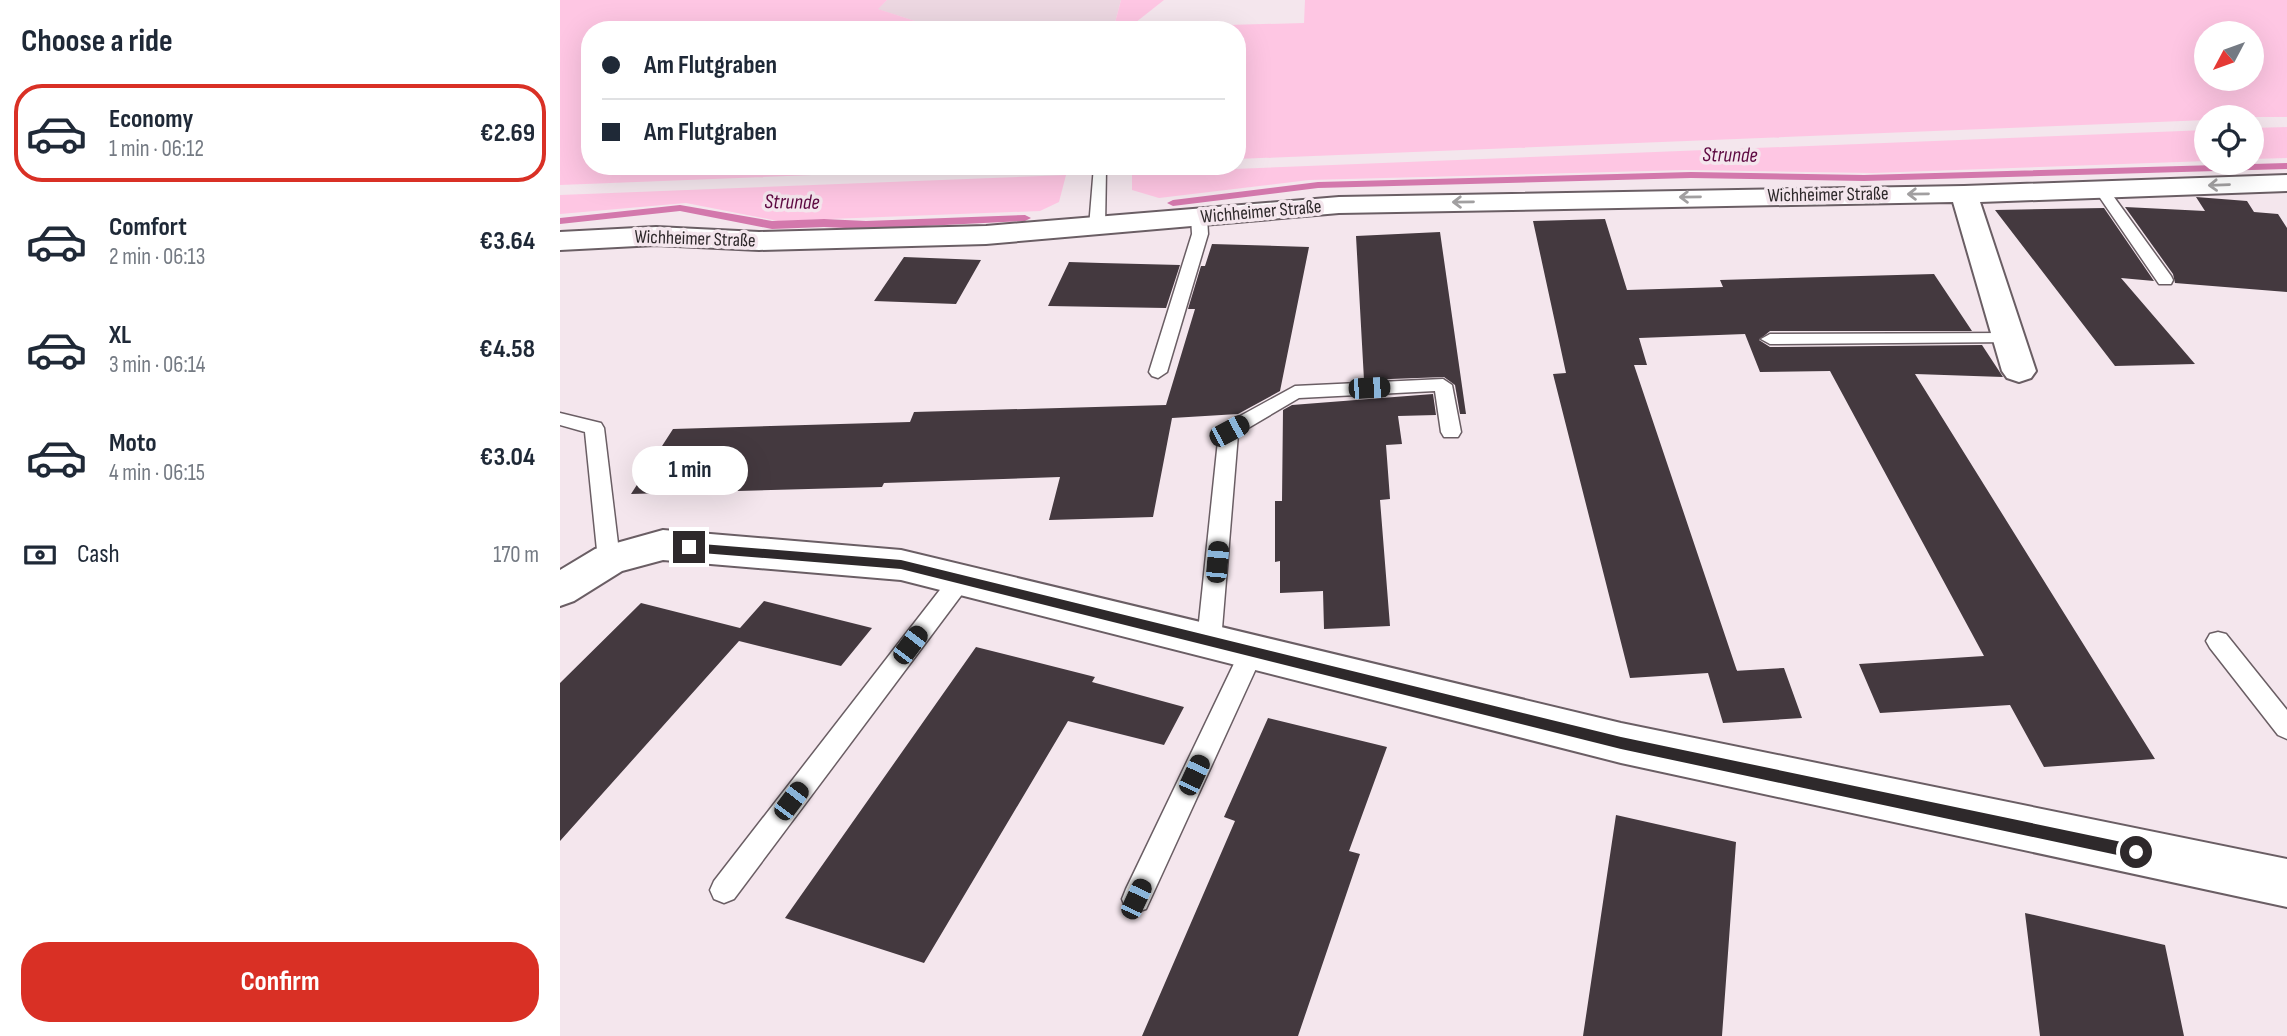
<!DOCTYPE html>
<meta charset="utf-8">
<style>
:root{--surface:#fff;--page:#f6f6f7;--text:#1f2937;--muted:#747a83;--line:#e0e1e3;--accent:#d93025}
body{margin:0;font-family:"Sofia Sans Condensed",sans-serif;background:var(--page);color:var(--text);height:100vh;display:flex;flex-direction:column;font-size:26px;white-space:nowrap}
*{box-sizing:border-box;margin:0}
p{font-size:23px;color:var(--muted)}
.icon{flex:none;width:38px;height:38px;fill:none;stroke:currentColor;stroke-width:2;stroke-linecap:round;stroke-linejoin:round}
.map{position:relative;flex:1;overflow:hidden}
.sheet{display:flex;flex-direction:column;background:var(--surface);width:560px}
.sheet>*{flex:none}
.hud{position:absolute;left:21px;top:21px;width:665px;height:154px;border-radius:28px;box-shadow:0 7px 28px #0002;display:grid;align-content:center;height:154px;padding:0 21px;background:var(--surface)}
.needle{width:46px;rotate:229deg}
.fabs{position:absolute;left:1634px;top:21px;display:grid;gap:14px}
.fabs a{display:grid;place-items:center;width:70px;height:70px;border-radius:50%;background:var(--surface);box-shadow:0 7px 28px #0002;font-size:35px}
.end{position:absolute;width:32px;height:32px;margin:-16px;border:9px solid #2e292b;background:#fff;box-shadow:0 0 0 4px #fff}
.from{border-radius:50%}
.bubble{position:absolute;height:49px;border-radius:24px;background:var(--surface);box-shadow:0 7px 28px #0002;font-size:23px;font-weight:700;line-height:49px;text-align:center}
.car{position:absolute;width:21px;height:42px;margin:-21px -10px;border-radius:9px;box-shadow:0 0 5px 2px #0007;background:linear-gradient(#222 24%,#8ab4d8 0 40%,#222 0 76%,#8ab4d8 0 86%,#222 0)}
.hud b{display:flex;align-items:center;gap:24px;height:66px;font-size:26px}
.hud b+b{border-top:2px solid var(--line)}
.hud i{width:18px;height:18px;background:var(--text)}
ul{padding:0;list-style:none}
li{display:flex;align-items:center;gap:21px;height:98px;margin:0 14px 10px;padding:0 7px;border:4px solid transparent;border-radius:28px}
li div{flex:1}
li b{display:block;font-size:26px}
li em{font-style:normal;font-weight:700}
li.active{border-color:var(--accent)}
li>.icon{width:63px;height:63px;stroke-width:1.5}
h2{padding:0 21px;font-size:32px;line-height:84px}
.pay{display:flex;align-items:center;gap:18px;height:77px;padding:0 21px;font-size:26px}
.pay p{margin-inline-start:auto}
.primary-button{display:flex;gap:14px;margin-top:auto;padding:14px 21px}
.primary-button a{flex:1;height:80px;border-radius:28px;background:var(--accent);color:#fff;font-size:28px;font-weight:700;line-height:80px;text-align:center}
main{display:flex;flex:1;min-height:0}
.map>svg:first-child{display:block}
.built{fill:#ecd7e1}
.green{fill:#fec6e3;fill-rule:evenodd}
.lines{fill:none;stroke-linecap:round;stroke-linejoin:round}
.stream{fill:#d378ac;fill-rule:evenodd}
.building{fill:#44393f}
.service-casing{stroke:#6a5e64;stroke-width:3}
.minor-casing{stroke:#6a5e64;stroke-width:4}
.service{fill:#fff;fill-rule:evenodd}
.minor{fill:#fff;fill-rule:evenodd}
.oneway{stroke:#a19fa0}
.route{fill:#2e292b}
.labels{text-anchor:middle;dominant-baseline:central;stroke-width:7;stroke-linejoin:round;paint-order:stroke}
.far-street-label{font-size:19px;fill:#2e292b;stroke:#f4e6ed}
.far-water-label{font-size:21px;font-style:italic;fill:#5e0a42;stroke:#f4e6ed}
</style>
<main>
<section class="sheet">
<h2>Choose a ride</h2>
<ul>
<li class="active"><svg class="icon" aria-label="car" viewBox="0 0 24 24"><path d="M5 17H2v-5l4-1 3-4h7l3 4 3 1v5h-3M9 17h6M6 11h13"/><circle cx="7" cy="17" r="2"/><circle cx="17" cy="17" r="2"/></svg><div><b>Economy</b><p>1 min · 06:12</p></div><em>€2.69</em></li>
<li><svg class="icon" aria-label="car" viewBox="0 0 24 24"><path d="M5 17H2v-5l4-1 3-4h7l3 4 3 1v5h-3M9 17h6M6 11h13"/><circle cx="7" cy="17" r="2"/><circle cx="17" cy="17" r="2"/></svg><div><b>Comfort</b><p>2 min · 06:13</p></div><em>€3.64</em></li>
<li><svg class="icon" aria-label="car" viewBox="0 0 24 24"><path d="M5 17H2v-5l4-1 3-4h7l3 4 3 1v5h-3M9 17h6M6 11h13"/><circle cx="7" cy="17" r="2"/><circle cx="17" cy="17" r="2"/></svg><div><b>XL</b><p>3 min · 06:14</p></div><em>€4.58</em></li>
<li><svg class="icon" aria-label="car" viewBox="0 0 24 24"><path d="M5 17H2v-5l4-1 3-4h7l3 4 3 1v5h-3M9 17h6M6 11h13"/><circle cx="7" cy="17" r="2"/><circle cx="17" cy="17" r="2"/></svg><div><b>Moto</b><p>4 min · 06:15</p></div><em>€3.04</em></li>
</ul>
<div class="pay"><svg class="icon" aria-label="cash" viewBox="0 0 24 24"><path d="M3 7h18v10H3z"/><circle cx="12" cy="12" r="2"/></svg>Cash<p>170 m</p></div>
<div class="primary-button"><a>Confirm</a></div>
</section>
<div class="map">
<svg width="1727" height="1036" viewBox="0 0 1727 1036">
<rect width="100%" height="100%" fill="#f4e6ed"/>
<!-- built -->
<path class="built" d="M327,0H561L553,30H383L317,9Z"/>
<!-- green -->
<path class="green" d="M0,0H327L318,9L383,30H30V166H480L0,185Z
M561,0H604L566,30H553Z
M745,0H1727V117H1647V120L677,159V30H594L596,27L744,23ZM1647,33H1692V79H1647Z
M1727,127V158L1692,159V128Z
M1647,130V161L1312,173L1126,170L749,180L599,198L572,190V173Z
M506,175L499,202L480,211L218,221L126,203L0,214V195Z"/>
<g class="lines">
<!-- stream -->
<path class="stream" d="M1727,163V169L1304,181L1131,178L758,188L613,206L607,203L613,200L758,182L1131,172L1304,175Z
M120,205L212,221L264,219L306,221L465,215L471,218L465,221L306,229L264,227L212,229L120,211L0,224V218Z"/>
</g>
<!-- building -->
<path class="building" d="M1636,197L1687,201L1694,212L1718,214L1727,228V292L1615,283L1613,274L1565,207L1645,211Z
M1544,208L1594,281L1561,278L1635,364L1555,366L1435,210Z
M1045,219L1067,290L1163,287L1160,280L1374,274L1412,331H1210L1199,340L1210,347L1422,345L1443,377L1355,374L1595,759L1484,767L1450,705L1320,713L1299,664L1424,656L1270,371L1200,372L1185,334L1079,338L1087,365H1074L1177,671L1157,672L1224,668L1242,718L1163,723L1148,673L1070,678L993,374L1006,373L973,221Z
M880,232L906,414H900L895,385L884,377L804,380L796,236Z
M652,244L749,247L720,391L678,414L612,418L593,517L489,520L500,477L324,483L322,487L71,494L113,429L350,422L354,412L606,405L635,309H628L641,266H645Z
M344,257L421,260L396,304L314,301Z
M509,262L541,263L620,265L606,308L488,306Z
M873,394L876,415L838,416L842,444L826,445L830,499L820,500L830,626L764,629L763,591L720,593V561L715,562V501H722L723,410L732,405Z
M204,601L312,628L281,666L179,641L0,841V683L81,603L180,628Z
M416,647L535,677L532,682L624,707L604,745L508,721L364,963L225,918Z
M708,718L827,747L789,851L800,854L738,1036H582L675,821L664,817Z
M1056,815L1176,842L1162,1036H1023Z
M1465,913L1605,945L1624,1036H1480Z"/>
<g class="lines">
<!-- service casing -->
<g class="service-casing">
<path id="service" d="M534,166H544L546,169L545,227L537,232L529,227Z
M1541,185L1546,186L1611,276L1613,280L1611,284H1599L1534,189Z
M639,212L647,217L648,234L607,372L598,378L592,376L589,372L632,234L631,217Z
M1449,333L1455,334L1458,338L1455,342L1210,344L1201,339L1210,334Z
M883,379L892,385L901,432L898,437H884L881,432L875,391L739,398L678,434L661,641L657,648L649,650L641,648L637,641L659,431L662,426L735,386Z
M0,413L41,423L44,428L60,560L57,566L49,568L41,566L38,560L25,432L0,425Z
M401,571L409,573L412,579L409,585L174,899L164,903L154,899L150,890L154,881L393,573Z
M1658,632L1666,634L1727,710V739L1718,735L1650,648L1646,641L1650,634Z
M692,642L700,644L704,651L586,909L576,912L566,909L562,899L566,889L680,651L684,644Z"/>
</g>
<!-- minor casing -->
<g class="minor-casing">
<path id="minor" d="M1727,175V191L1420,202L1476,371L1471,378L1459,382L1447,378L1442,371L1393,202L779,213L426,244L199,250L96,245L0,250V232L96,227L199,232L426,226L779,197L1404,186Z
M103,530L341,550L1061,723L1727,859V907L1061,763L341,580L103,560L62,571L14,601L0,606V570L35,549Z"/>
</g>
<!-- service -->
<use href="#service" class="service"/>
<!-- minor -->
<use href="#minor" class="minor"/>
</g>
<!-- one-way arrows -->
<defs><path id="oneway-shaft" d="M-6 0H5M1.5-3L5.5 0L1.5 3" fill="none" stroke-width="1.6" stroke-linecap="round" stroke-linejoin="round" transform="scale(1.75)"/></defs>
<g class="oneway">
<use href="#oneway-shaft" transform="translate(1659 185) rotate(178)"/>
<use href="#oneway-shaft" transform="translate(1358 194) rotate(179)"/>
<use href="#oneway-shaft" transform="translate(1130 197) rotate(179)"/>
<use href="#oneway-shaft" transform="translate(903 202) rotate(179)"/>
</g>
<!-- route -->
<path class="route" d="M129,543L341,560L1061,737L1576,845L1583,852L1576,859L1061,749L341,569L129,552L123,547Z"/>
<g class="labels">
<!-- far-street labels -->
<g class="far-street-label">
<text transform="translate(1268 195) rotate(-1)">Wichheimer Straße</text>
<text transform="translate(701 212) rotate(-5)">Wichheimer Straße</text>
<text transform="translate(135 239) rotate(2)">Wichheimer Straße</text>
</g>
<!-- far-water labels -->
<g class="far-water-label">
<text transform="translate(1170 155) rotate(1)">Strunde</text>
<text transform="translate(232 202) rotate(1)">Strunde</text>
</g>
</g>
</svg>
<div class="fabs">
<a><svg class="needle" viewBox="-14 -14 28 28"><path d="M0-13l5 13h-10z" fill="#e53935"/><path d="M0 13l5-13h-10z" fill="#747a83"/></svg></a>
<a><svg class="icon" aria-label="locate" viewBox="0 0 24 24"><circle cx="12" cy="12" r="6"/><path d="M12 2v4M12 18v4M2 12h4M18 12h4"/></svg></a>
</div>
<i class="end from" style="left:1576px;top:852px"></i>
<i class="end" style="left:129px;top:547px"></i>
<div class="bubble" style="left:72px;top:446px;width:116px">1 min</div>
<i class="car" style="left:809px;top:388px;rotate:87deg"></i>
<i class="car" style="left:669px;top:431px;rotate:62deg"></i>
<i class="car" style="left:657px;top:562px;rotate:5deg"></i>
<i class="car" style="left:350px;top:645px;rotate:37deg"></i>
<i class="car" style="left:634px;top:775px;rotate:25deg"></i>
<i class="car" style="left:231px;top:801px;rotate:37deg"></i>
<i class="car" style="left:576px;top:899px;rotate:25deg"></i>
<div class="hud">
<b><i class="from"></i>Am Flutgraben</b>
<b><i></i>Am Flutgraben</b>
</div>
</div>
</main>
